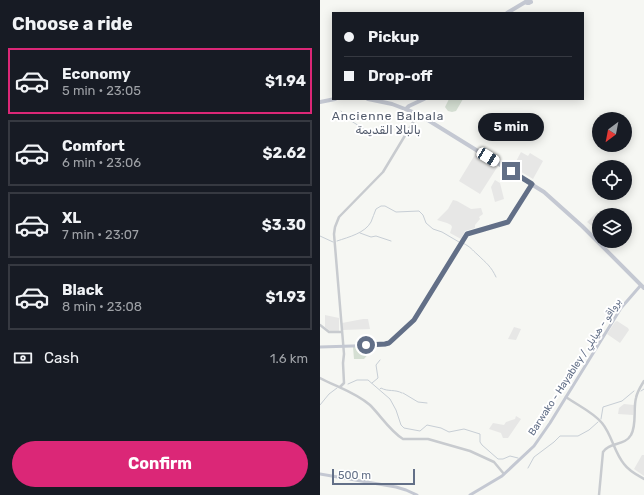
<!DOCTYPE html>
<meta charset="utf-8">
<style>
:root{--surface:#171b24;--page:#20242c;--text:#f1f3f6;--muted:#9ea1a6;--line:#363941;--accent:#db2777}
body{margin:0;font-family:Rubik,"Noto Naskh Arabic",sans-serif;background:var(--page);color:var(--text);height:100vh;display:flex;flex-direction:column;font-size:15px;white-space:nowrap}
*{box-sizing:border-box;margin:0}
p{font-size:13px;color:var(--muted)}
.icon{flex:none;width:22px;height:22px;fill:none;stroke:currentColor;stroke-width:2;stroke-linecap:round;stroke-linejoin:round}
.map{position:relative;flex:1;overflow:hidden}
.panel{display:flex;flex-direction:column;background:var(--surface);width:320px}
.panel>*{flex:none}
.guide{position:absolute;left:12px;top:12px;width:252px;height:88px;border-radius:0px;box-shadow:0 2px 10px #0003;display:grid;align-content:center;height:88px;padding:0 12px;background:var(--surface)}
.needle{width:26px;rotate:212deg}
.tools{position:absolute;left:272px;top:112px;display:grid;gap:8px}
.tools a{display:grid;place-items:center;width:40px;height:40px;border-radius:50%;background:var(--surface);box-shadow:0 2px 10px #0003;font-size:20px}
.scale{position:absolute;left:12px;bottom:10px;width:83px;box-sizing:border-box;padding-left:4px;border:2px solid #626f87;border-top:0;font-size:11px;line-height:14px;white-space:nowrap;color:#626f87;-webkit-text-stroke:3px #fff;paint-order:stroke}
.end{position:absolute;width:18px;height:18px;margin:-9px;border:5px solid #626f87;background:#fff;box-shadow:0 0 0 2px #fff}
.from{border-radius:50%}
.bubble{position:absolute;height:28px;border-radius:14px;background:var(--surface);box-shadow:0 2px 10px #0003;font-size:13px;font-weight:700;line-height:28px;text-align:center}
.car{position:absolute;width:12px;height:24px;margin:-12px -6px;border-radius:5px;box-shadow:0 0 3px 1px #0007;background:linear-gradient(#fff 24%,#345 0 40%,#fff 0 76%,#345 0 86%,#fff 0)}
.guide b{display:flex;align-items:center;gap:14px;height:38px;font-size:15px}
.guide b+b{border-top:1px solid var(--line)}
.guide i{width:10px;height:10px;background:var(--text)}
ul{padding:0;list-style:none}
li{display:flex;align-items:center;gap:12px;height:66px;margin:0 8px 6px;padding:0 4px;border:2px solid var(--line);border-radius:0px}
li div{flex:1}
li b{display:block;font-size:15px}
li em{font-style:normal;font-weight:700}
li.active{border-color:var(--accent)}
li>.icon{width:36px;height:36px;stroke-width:1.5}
h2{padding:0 12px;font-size:18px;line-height:48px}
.pay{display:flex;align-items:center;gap:10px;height:44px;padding:0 12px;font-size:15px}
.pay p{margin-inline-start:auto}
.primary-button{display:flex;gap:8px;margin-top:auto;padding:8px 12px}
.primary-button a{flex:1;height:46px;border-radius:24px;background:var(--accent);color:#fff;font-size:16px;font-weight:700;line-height:46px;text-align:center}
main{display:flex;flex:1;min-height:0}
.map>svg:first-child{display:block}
.built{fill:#e7e7e6}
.green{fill:#d5dfd3}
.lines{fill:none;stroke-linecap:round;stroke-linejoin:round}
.stream{stroke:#c7ced5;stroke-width:1}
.tertiary{stroke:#c8cbcf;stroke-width:2.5}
.secondary{stroke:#c4c8d2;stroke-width:3}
.primary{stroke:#c4c8d2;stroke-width:4}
.trunk{stroke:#c4c8d2;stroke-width:4.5}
.route{stroke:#626f87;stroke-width:5}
.labels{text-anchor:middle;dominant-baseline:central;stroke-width:4;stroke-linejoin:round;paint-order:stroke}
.street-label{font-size:10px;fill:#626f87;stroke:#fff}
.quarter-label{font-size:12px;letter-spacing:1px;fill:#515a6b;stroke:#fff}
</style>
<main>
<section class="panel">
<h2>Choose a ride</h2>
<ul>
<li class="active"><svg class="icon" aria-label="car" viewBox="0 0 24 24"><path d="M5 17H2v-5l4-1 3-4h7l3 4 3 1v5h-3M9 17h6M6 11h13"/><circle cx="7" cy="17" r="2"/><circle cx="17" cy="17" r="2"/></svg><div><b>Economy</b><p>5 min · 23:05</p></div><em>$1.94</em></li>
<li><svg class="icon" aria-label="car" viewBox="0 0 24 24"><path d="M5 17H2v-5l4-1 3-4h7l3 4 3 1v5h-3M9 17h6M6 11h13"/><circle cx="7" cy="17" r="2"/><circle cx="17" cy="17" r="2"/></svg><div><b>Comfort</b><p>6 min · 23:06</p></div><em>$2.62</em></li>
<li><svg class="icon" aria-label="car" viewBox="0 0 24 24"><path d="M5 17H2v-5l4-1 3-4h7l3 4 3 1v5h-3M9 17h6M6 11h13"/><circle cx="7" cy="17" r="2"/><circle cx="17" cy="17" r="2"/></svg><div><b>XL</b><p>7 min · 23:07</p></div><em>$3.30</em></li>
<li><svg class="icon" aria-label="car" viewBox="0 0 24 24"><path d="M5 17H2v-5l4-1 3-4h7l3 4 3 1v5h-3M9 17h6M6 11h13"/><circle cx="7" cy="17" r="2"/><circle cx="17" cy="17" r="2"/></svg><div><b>Black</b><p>8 min · 23:08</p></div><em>$1.93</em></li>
</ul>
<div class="pay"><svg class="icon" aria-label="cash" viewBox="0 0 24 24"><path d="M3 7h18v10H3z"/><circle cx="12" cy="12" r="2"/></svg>Cash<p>1.6 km</p></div>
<div class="primary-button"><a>Confirm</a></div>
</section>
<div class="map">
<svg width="324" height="495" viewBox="0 0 324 495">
<rect width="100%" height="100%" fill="#f6f7f3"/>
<!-- built -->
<path class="built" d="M201,152L208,156L210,153L223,161L213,179L193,167Z
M156,153L178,166L160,194L139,181Z
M175,180L180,183L184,199L175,202L171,187Z
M133,200L137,201L151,209L161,208L163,214L159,217L160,219L155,225V228L145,231L141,239L130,233L132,227L131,225L127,223L117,220L128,209Z
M277,212L281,215H279V233L278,231L267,222Z
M5,315L19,318V331H10L5,327Z
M43,319H48L50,329L23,330L22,323Z
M297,321L308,328L309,330L300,343L287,334L295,322Z
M194,327L201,329L196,340L188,339Z
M304,404L314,405L313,415L298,414L299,408Z
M196,416L201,419L188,438H183L181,433L169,429L173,423L184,425L186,422L195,419Z
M322,455H324V476L314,469Z"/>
<!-- green -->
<path class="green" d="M129,99H143L136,111L132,112L128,111L125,107Z
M33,347H50V352L44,359H34Z"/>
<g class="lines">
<!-- stream -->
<path class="stream" d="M21,111L28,119L44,129L50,135
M40,233L51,237L56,236L71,241
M0,236L13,242
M17,241C29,237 45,233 51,222C53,218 54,213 56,209L61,206H65L76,212L99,211L103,215L106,223L113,229L122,232L139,242
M143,243C152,248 151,249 158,255C166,263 171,266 176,277
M52,383L58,378L56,365L60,360
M28,384L37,380H48L70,399L76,410L81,425L84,428L100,431L107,425L121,428L129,432L144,429L160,434V442L162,445L178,459H183L190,456L198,458
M60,389L61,388C68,392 75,389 82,393
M321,391L324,389
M83,393L98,402L107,403
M0,405L9,394L17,388
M281,419L283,407L302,401L314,391
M208,468L214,457L234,442L240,436H258L269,430L278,422"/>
<!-- tertiary -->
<path class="tertiary" d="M0,325L9,332H22
M0,378C17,387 35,392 50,405C61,416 70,431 83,439H108L150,451L174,462L184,474
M20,387L24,383L23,363L24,354L14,234L15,227L19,217L63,172L98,114
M246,397C257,405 273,412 282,423C292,435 294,452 304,464C309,471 317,475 324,479
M279,495L283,452C289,442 305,446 311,435C317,425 313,409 316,398C317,392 321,386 324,381"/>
<!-- secondary -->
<path class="secondary" d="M0,347L65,345L71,342L94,320L147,234L187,222L212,184
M0,474L76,487L86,490L97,495
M150,495L182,476L214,446L230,423L301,308L321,285"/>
<!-- primary -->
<path class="primary" d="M207,0V3H209L211,2L210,0
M187,13L207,1
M48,99L72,104L98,114L224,192L262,226L324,288
M0,102L15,99
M86,109L89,106L104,99"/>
<!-- trunk -->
<path class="trunk" d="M207,0V1"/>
</g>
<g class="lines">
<!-- route -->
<path class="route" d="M46,345L65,344L69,343L94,320L147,234L188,222L212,184L191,171"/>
</g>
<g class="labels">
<!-- street labels -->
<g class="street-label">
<text transform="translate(255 367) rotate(-57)">Barwako - Hayabley / برواقو - هيابلي</text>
</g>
<!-- quarter labels -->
<g class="quarter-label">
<text x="68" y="116">Ancienne Balbala<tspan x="68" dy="14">بالبالا القديمة</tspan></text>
</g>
</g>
</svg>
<div class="tools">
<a><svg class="needle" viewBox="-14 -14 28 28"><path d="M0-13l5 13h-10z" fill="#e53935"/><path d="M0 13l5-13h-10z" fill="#9ea1a6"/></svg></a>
<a><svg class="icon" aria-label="locate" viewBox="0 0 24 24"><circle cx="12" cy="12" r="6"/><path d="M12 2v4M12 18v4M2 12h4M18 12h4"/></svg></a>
<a><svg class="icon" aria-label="layers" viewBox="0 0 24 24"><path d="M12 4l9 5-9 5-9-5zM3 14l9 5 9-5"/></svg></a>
</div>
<div class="scale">500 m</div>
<i class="end from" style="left:46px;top:345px"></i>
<i class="end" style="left:191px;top:171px"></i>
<div class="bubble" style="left:158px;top:113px;width:66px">5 min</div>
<i class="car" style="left:168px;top:157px;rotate:121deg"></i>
<div class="guide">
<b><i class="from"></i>Pickup</b>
<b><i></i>Drop-off</b>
</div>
</div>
</main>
